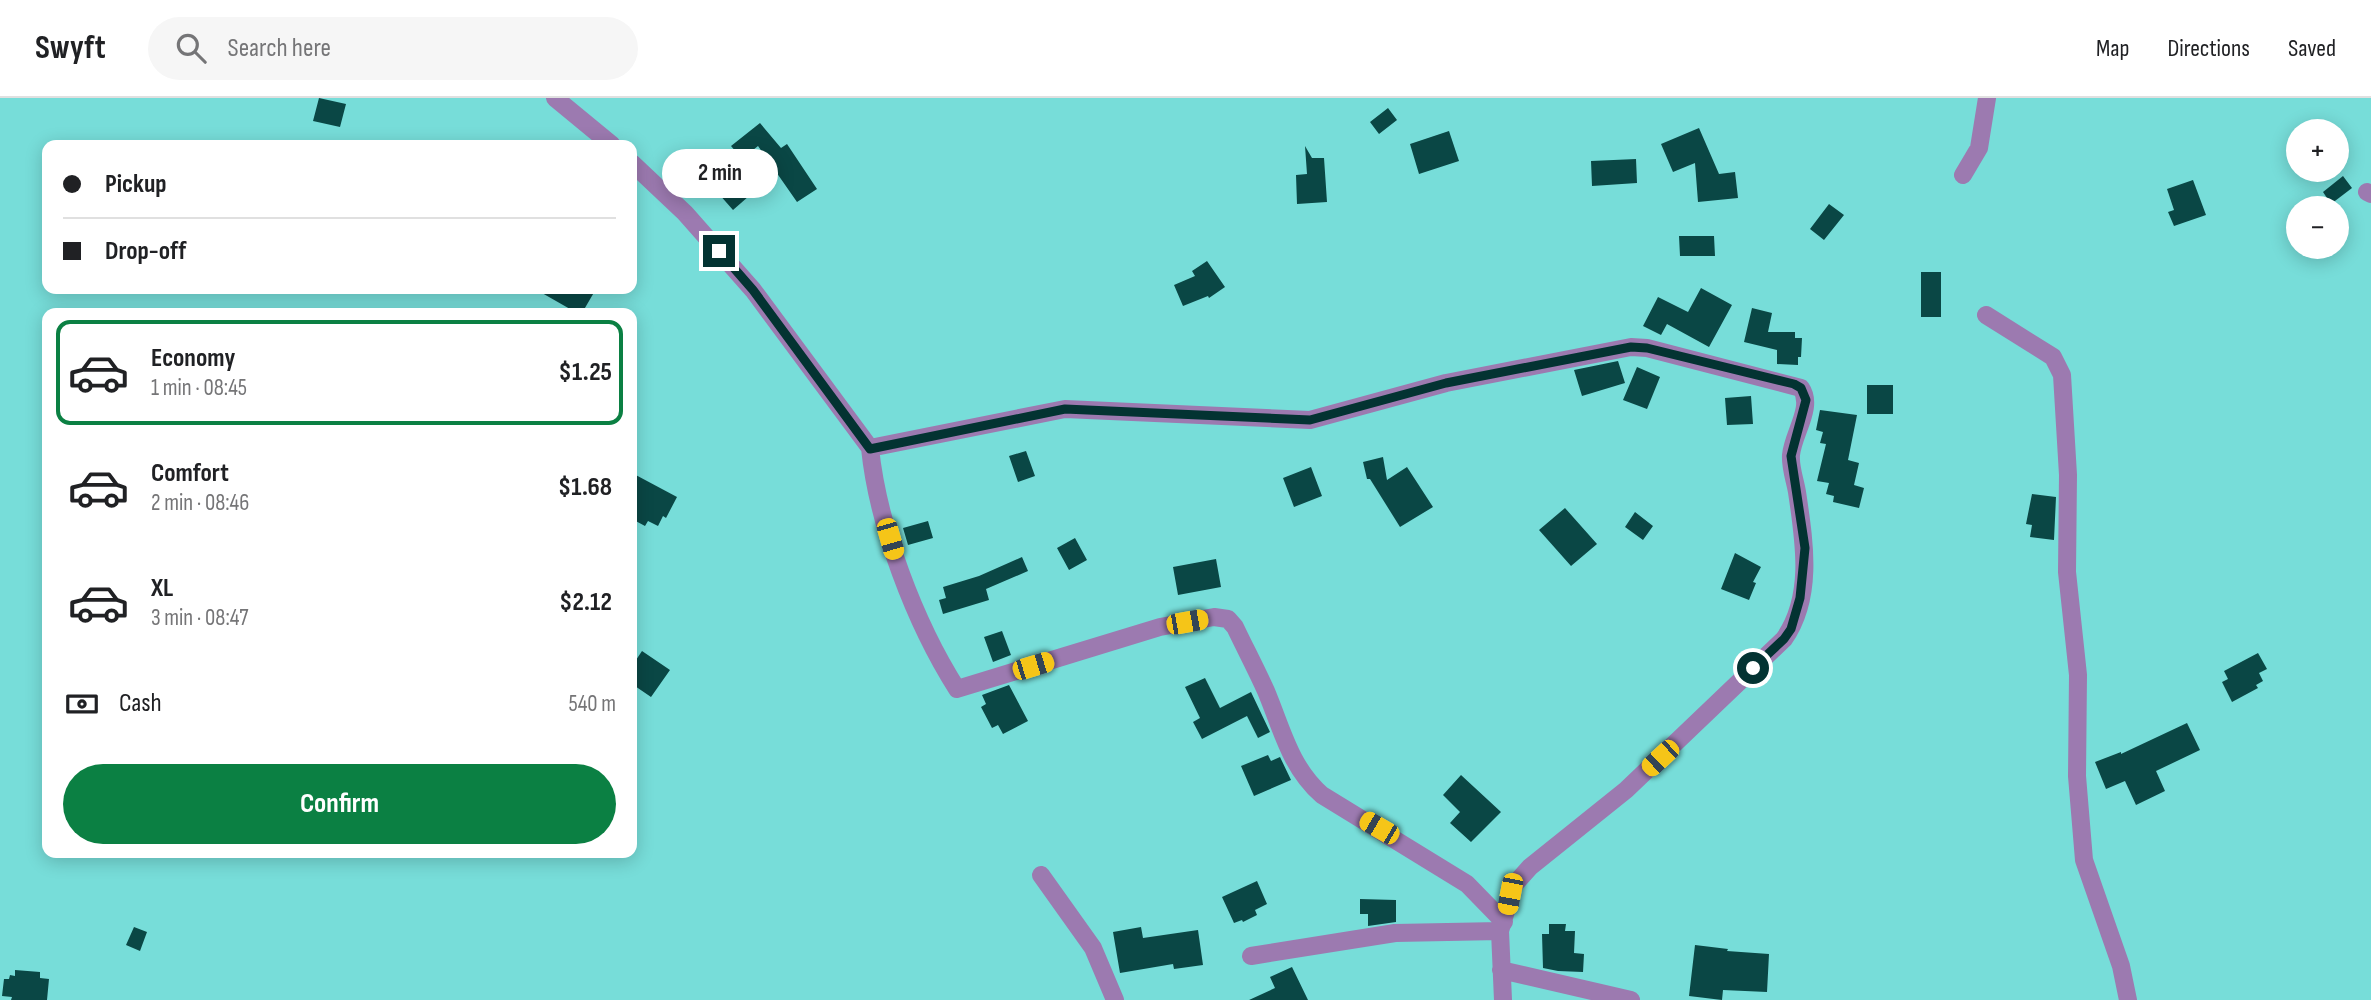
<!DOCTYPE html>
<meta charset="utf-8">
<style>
:root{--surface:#fff;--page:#f6f6f6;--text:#202124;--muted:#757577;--line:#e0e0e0;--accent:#0b8043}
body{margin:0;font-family:"Sofia Sans Condensed",sans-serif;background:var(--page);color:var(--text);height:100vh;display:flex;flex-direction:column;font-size:26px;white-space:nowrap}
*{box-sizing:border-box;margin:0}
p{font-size:23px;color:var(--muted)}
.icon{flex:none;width:38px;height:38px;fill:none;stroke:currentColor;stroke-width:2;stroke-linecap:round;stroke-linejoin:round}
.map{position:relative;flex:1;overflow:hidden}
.details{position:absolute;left:42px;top:210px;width:595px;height:550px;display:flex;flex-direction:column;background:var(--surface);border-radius:14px;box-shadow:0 4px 18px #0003}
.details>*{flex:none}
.hud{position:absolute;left:42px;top:42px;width:595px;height:154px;border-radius:14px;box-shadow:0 4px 18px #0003;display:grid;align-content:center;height:154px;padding:0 21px;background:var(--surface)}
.controls{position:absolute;left:2286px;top:21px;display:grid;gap:14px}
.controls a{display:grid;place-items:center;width:63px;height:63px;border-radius:50%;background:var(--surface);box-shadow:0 4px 18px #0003;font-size:35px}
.end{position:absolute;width:32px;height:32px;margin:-16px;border:9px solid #033332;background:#fff;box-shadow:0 0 0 4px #fff}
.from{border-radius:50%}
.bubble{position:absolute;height:49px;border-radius:24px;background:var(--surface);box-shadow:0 4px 18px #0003;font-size:23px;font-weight:700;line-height:49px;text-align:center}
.car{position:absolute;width:21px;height:42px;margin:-21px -10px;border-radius:9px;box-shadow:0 0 5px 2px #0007;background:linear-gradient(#f5c518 24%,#345 0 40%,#f5c518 0 76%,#345 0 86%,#f5c518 0)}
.hud b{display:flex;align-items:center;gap:24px;height:66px;font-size:26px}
.hud b+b{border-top:2px solid var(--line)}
.hud i{width:18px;height:18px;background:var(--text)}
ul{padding:12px 0 0;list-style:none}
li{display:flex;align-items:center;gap:21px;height:105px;margin:0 14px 10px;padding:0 7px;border:4px solid transparent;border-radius:14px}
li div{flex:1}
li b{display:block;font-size:26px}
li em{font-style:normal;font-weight:700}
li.current{border-color:var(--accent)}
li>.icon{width:63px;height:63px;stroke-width:1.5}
.pay{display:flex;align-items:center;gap:18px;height:77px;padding:0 21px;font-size:26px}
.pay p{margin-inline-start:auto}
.primary-button{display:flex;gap:14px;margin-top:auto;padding:14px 21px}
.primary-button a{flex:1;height:80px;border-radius:42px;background:var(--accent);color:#fff;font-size:28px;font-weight:700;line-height:80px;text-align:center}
header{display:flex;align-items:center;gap:42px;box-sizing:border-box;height:98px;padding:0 35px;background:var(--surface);border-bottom:2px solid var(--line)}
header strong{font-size:33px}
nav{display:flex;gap:38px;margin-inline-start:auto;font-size:24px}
.search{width:490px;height:63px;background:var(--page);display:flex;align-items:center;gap:18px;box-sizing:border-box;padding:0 24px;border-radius:38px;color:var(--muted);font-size:26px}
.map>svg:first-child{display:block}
.building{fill:#0a4745}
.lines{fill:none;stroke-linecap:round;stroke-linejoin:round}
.minor{stroke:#9c7ab0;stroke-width:18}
.route{stroke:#033332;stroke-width:9}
</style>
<header>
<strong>Swyft</strong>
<div class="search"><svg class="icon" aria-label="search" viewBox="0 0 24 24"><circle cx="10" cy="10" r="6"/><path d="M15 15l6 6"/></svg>Search here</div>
<nav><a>Map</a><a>Directions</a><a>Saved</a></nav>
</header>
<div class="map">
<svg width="2371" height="902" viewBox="0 0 2371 902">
<rect width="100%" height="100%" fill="#77ddd9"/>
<!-- building -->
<path class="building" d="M319,0L346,6L340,29L313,23Z
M1388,10L1397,22L1379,36L1370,24Z
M760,25L781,50L787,46L817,91L797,104L758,48L742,61L731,48Z
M1699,30L1719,76L1735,74L1738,100L1698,104L1695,65L1673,74L1661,46Z
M1449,33L1459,63L1419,76L1410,46Z
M1305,48L1312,60H1324L1327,104L1297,106L1296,77L1307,76Z
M1636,61L1637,85L1592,88L1591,63Z
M734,66L757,91L733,112L711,87Z
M2343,78L2352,90L2331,106L2323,94Z
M2193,82L2206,117L2174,128L2168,114L2174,112L2167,91Z
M1829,106L1844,117L1824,142L1810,131Z
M1679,138H1714L1715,158H1680Z
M1207,163L1225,189L1209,200L1208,198L1183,208L1174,187L1195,178L1192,173Z
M1921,174H1941V219H1921Z
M1701,190L1732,207L1709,249L1667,226L1661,237L1643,228L1658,199L1688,214Z
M535,191H596L582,215H577Z
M1752,210L1772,215L1768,234H1795V240H1802L1801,259H1798V267L1777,266V252L1744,244Z
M1618,263L1625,285L1582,298L1574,272Z
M1637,269L1660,279L1647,311L1623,302Z
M1867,287H1893V316H1867Z
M1751,298L1753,326L1727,327L1725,300Z
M1820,312L1857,317L1848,362L1859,365L1854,387L1864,390L1859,410L1833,404L1834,398L1826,396L1829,385L1817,383L1826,346L1820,345L1823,334L1816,332Z
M1026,353L1035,378L1018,384L1009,358Z
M1383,359L1387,382L1407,369L1433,409L1400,429L1370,381H1367L1363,364Z
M1311,369L1322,398L1294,409L1283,380Z
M632,375L677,399L666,420L663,418L658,428L648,423L645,428L632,421Z
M2032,396L2056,399L2054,442L2030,439L2032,427L2026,426Z
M1565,410L1597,446L1571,468L1539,432Z
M1635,414L1653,428L1643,442L1625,429Z
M928,423L933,440L908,447L903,430Z
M1075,440L1087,462L1069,472L1057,450Z
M1735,455L1761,469L1753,484L1756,485L1749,502L1721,491Z
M1022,459L1028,473L986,491L989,502L943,516L939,502L946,500L943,489L979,478Z
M1216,461L1221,489L1178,497L1173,469Z
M1002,533L1011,557L993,564L984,539Z
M642,553L670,572L651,599L632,586V568Z
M2258,555L2267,571L2259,575L2263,583L2256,587L2258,590L2232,604L2222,584L2228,581L2224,573Z
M1205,580L1220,610L1251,594L1270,634L1258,640L1247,618L1202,641L1193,624L1200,620L1185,589Z
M1009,587L1028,623L1003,636L998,627L992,630L981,609L986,606L982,597Z
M2187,625L2200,652L2156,673L2165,693L2136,707L2125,683L2106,691L2095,664L2121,654V656Z
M1268,657L1271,663L1280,659L1291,682L1254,698L1241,668Z
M1461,677L1501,714L1471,744L1450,725L1460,714L1443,697Z
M1257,783L1267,806L1255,812L1257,817L1243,824L1242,822L1234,825L1222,799Z
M1360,801L1396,802V824L1368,828V816H1360Z
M1549,826H1566L1565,833H1575L1574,855L1584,856L1583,874L1558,873L1543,870L1542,836H1549Z
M134,829L147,834L140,853L126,847Z
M1141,829L1143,840L1198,832L1203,867L1174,871L1173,866L1120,875L1113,834Z
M1695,847L1728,851L1727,853L1769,856L1767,894L1723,892L1722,902L1689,898Z
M1292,869L1308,902H1249L1275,890L1270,879Z
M15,872L40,874V880L49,881L47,902H11L12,899L2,898L4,881H9L10,877L15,878Z"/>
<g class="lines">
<!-- minor -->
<path class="minor" d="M555,0L612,47
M632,65L685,115L753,192L870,350C878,428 915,525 957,591L1160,529L1214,519L1228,521L1235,529C1245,550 1256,571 1266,593C1282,631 1290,669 1322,697L1467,786L1504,824
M1963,77L1979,50L1987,0
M2367,94L2371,96
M1986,217L2053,259L2062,277L2068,377L2067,474L2078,577L2077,678L2084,762L2121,868L2128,902
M870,350L1065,311L1310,322L1446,285L1631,249L1647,250L1801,290C1814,309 1793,335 1791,357C1790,369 1795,382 1797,394C1804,442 1814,498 1784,541L1626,692L1530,769L1514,787L1500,833L1503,902
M1041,777L1093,850L1115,902
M1251,858L1395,835L1500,833
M1501,872L1631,902"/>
</g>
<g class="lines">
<!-- route -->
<path class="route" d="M719,153L753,192L870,351L1065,311L1310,322L1446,285L1631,249L1647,250L1794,286L1801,290L1806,302L1791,358L1805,450L1800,500L1791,531L1784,541L1753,570"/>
</g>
</svg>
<div class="controls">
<a>+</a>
<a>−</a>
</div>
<i class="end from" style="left:1753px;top:570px"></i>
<i class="end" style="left:719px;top:153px"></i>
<div class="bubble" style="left:662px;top:51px;width:116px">2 min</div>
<i class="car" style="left:890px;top:441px;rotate:164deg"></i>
<i class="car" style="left:1187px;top:524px;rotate:80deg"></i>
<i class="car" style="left:1033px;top:568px;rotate:73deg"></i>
<i class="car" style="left:1660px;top:660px;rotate:227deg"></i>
<i class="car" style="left:1379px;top:730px;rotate:300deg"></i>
<i class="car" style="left:1510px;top:796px;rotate:191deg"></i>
<div class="hud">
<b><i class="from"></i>Pickup</b>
<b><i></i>Drop-off</b>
</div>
<section class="details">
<ul>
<li class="current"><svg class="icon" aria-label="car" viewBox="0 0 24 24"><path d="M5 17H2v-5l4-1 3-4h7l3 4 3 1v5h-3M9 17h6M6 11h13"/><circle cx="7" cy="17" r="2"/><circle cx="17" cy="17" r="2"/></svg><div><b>Economy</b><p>1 min · 08:45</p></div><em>$1.25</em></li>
<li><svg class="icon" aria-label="car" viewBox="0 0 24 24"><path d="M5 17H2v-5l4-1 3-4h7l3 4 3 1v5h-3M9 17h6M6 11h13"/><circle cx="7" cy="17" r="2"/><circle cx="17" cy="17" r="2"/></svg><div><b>Comfort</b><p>2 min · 08:46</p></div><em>$1.68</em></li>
<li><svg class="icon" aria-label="car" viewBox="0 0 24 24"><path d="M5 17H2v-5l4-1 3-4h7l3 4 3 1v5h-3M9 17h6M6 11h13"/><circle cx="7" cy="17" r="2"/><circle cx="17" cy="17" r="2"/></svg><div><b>XL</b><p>3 min · 08:47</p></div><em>$2.12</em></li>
</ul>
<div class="pay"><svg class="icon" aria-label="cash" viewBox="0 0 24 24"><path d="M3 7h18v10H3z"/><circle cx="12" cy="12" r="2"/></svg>Cash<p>540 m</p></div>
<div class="primary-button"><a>Confirm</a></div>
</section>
</div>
